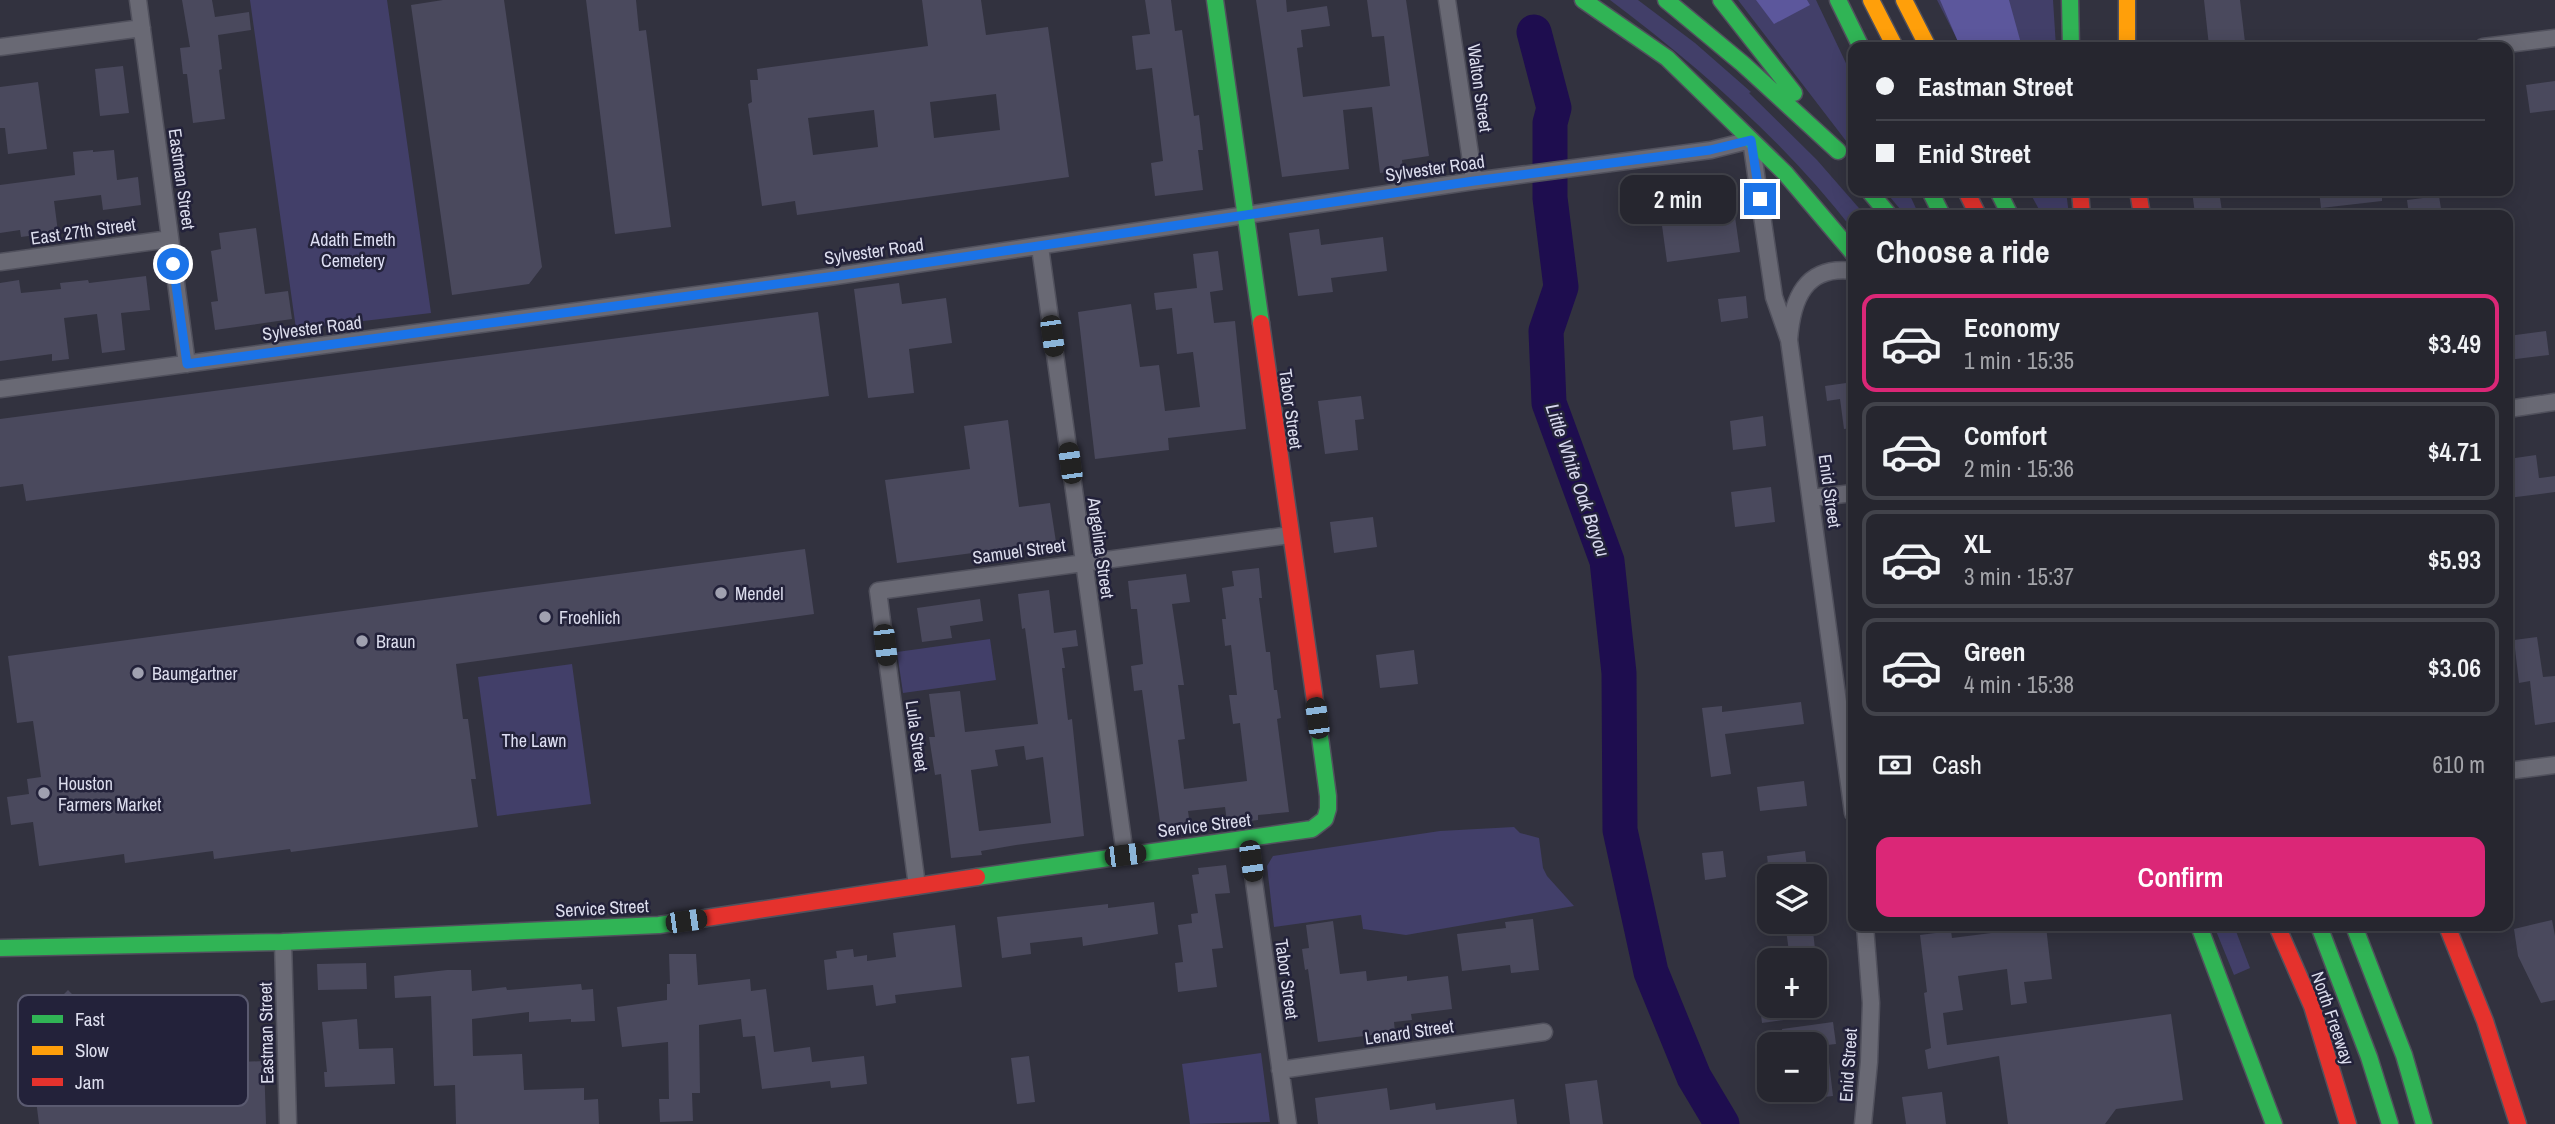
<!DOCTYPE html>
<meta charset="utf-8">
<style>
:root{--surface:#26262f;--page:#2e2e37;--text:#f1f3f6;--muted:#a4a5aa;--line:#42434b;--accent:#db2777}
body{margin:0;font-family:"Archivo Narrow",sans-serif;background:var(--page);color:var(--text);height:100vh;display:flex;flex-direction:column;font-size:26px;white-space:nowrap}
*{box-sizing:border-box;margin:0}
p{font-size:23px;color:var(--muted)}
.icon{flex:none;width:38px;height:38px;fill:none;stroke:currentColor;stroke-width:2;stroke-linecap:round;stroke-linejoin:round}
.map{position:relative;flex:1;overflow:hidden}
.panel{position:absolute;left:1848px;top:210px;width:665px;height:721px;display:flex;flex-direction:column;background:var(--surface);border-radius:14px;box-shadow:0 4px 18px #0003,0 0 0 2px var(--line)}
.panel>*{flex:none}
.guide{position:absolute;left:1848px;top:42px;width:665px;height:154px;border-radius:14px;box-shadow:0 4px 18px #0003,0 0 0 2px var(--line);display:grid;align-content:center;height:154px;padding:0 28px;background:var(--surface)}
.buttons{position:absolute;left:1757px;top:864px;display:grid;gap:14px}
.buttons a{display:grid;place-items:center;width:70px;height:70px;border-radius:14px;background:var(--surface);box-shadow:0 4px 18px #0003,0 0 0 2px var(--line);font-size:35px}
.end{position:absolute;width:32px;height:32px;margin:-16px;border:9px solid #1a73e8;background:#fff;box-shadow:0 0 0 4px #fff}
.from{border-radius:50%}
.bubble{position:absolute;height:49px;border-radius:14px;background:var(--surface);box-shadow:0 4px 18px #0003,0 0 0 2px var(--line);font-size:23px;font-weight:600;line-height:49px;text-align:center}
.car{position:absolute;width:21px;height:42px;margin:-21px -10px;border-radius:9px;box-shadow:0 0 5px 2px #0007;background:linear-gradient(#222 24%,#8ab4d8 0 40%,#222 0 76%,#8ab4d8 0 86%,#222 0)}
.guide b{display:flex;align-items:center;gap:24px;height:66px;font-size:26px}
.guide b+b{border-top:2px solid var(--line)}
.guide i{width:18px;height:18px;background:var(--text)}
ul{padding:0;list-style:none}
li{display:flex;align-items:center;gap:21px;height:98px;margin:0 14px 10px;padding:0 14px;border:4px solid var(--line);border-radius:14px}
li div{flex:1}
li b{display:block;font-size:26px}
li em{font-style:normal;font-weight:600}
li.active{border-color:var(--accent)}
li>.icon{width:63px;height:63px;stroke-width:1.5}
h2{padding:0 28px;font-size:32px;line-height:84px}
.pay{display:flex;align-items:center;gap:18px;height:77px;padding:0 28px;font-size:26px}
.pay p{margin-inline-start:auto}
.primary-button{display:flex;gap:14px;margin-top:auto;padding:14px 28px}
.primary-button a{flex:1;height:80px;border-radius:14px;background:var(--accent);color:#fff;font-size:28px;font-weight:600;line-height:80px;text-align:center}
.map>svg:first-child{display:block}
.green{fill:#423f69}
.forest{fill:#5c579c}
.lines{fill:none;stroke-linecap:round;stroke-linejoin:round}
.river{stroke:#1e0d4f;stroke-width:35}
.building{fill:#4a495d;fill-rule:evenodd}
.street-casing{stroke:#51515d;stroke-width:19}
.fast-casing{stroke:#51515d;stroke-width:19}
.slow-casing{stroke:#51515d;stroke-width:19}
.jam-casing{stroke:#51515d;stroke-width:19}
.street{stroke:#696974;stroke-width:16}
.fast{stroke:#30b455;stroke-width:16}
.slow{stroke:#ff9f0a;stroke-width:16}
.jam{stroke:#e5322d;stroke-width:16}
.route{stroke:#1a73e8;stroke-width:9}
.poi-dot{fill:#a0a1b0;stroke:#23223a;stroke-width:2.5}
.labels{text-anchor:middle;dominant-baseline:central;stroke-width:5;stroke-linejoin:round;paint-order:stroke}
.street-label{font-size:18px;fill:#dcdded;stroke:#23223a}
.park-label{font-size:18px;fill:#dedff4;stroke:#23223a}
.poi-label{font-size:18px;fill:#dcdded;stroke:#23223a;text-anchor:start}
.water-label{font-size:19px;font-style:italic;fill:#d8d9ee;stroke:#23223a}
.key{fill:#23223a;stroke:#5a5a70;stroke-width:2}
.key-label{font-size:19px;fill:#dcdded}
</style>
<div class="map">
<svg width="2555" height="1124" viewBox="0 0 2555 1124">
<rect width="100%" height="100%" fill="#32323f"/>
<!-- green -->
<path class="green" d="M250,0H387L431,313L296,329Z
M1610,0H1638L1695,43L1751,92L1749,93L1817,160L1865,215H1853V230C1784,141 1699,67 1610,0Z
M1738,0H1816L1853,78V150Z
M1937,0H2053L2056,47H1961Z
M1885,191H1908L1919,215H1905Z
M2029,191H2066L2069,215H2042Z
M990,639L996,680L903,693L897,652Z
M572,664L591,804L497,816L478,677Z
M1514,827L1520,833L1539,838L1543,868L1547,876L1574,906L1406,935L1363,929L1361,915L1274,927L1267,866L1273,856L1440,831Z
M2214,926H2234L2250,968L2234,975Z
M1261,1053L1270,1122L1190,1124L1182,1064Z"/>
<!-- forest -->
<path class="forest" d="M1756,0H1807L1810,5L1774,24Z
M1940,0H2009L2022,47H1964L1959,44Z"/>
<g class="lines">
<!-- river -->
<path class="river" d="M1534,32L1554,108L1550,123V198L1561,287L1546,331L1549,403L1607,561L1619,673L1620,830L1651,972L1694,1077L1722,1124"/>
</g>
<!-- building -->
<path class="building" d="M182,0H212L215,17L249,12L251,30L218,35L222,69L219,70L225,119L193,123L187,74H183L180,48L190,47Z
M443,0H504L542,267L529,284L452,295L411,5Z
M586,0H636L639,31L646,30L671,227L615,234Z
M922,0H981L986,35L1048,27L1069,177L797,215L795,201L762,206L748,104L752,102L750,80H758L757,69L928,46ZM996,94L1000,130L934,138L930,102ZM874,110L878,147L813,155L808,118Z
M1145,0H1171L1175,31L1182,30L1194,116L1199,115L1203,150H1198L1203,190L1155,196L1151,163L1163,161L1152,68L1136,70L1132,36L1150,34Z
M1256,0H1286L1287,12L1327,6L1330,26L1301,30L1303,47L1297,48L1303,97L1390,86L1384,36L1372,37L1367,0H1406L1429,156L1402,160L1403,170L1380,173L1372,107L1343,110L1349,169L1282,177Z
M2204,0H2240L2245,42L2209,46Z
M123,66L129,113L100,116L95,69Z
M2555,81V110L2530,113L2526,85Z
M38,82L47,149L8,154L5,128H0V87Z
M93,150V152L114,150L117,180L138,177L141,205L103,210L101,195L54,201L58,232L21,237L20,230L0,233V185L75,175L73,152Z
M1730,181L1740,252L1667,262L1660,211L1699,206L1697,185Z
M2192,191H2219L2222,211L2195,214Z
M2319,191H2382V201L2321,208Z
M2439,196L2442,215H2409L2407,200Z
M256,228L265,294L288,291L292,319L215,330L211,302L218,301L211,251L221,249L219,233Z
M1319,229L1321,245L1383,237L1387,271L1331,278L1333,292L1298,296L1289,233Z
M1218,251L1223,290L1210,292L1214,323L1235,321L1246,429L1168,438L1169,450L1095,459L1078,312L1131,304L1140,367L1159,365L1165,411L1200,407L1193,352L1177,354L1172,308L1156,310L1154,293L1197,288L1193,254Z
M146,276L150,310L121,313L125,350L102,353L97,314L64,318L69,359L52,361V354L0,361V283L19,280L21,293L61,289L60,283L88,280L89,283Z
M899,283L902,304L946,298L952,343L909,349L914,393L868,398L854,289Z
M1746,296L1748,318L1721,322L1718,299Z
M818,312L829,396L26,501L23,484L0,487V419Z
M2546,331L2549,355L2508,360V336Z
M1853,382V428L1844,429L1840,399L1827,401L1825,386Z
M1361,396L1364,419L1355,420L1358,450L1325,454L1318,401Z
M1763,416L1766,446L1733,450L1730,421Z
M1008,420L1019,507L1050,503L1056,542L897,563L885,480L970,469L964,426Z
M2536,455L2539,478L2555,476V492L2508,498V459Z
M1771,487L1775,522L1735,527L1731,492Z
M1373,517L1377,547L1334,553L1330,522Z
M805,549L814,614L456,664L463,719H468L476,779H471L478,827L291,852L290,849L214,859L213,851L125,863L124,854L39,866L33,822L11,825L7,797L29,794L27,779L41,777L33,721L17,723L8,656Z
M1259,568L1262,598H1259L1266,652H1270L1274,690H1277L1281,718L1277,719L1289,812L1258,815V820L1242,822V820L1227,822L1225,807L1188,811L1190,825L1161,829L1142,690L1134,691L1131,666L1143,664L1137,609H1131L1128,581L1186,574L1190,602L1172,604L1184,685H1178L1185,739L1178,740L1184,789L1247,781L1240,723L1233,724L1229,695H1237L1231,645L1225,646L1222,619H1226L1222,588L1234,586L1232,571Z
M1049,590L1054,633L1076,630L1078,646L1062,648L1065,668H1062L1068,720L1072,719L1084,836L1016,845L981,851L982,855L951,858L941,774L935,775L929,737H935L929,694L960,691L965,732L1038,724L1025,628L1022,629L1018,594ZM1024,746L1026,760L1043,757L1051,823L979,831L971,770L998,766L995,750Z
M980,599L983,621L950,626L952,638L922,642L917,608Z
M2537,637L2543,677L2555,676V722L2535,725L2530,681L2519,683L2514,640Z
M1414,650L1418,684L1380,688L1376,655Z
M1801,702L1804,724L1725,734L1731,774L1711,777L1702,708L1722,706V712Z
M1804,781L1807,806L1760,811L1757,787Z
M1723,851L1726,877L1705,880L1702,853Z
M1805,851L1807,868L1769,873L1767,856Z
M1226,865L1230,893L1215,894L1223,948L1212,949L1217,987L1178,992L1175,963L1183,962L1178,925L1192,923L1191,914L1198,913L1192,875L1199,874L1198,868Z
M1154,902L1158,934L1083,946L1082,937L1030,943L1031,954L1002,958L997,917L1108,904V908Z
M1533,919L1539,970L1511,973L1510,965L1462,971L1457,934L1506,928L1505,922Z
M2552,920L2555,936V1000L2541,1003L2518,956L2514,929Z
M1333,921L1340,974L1366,971L1367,981L1407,976V981L1448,976L1452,1009L1411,1014L1412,1020L1394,1022L1395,1032L1318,1042L1308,969L1305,970L1302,949L1309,948L1306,925Z
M1785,922H1812L1815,949L1789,952Z
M955,925L962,987L895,995L896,1003L876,1006L873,985L827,990L824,960L837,958L836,951L853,949L854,957L867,955V961L896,957L893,933Z
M2006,926H2046L2052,979L2024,982L2027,1003L2011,1005L2007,969L1958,976L1963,1010L1943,1013L1947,1045L2171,1014L2183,1100L2116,1109L2105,1124H2008L1999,1056L1928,1069L1925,1050L1931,1048L1924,993L1927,992L1920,935L1951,931L1952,938L2007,931Z
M669,954H696L698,985L750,979L751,991L766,989L774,1052L810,1047L812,1062L864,1056L867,1084L831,1088L830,1081L762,1089L755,1036L743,1037L741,1019L699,1025L700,1093H692L693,1121L660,1122L659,1099H669L668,1042L622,1047L617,1007L667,1000V984H670Z
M366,963L367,989L318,990L317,964Z
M447,970H471L472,991L506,987L507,990L581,984L582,990L593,989L595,1021L571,1022V1019L529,1022V1012L472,1019L473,1056L522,1054L524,1090L584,1088V1100L598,1099L599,1124H456L455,1085L434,1086L431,996L395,998L394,976Z
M68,990L74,996L146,994L147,1024L179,1023L180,1055L239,1053V1062L264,1061L266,1124H39L32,1068L55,1065L53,1000H58Z
M1760,1006H1782L1784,1020L1762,1023Z
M357,1019L359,1049L393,1048L395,1084L325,1087L324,1072H327L322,1022Z
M1833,1022L1836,1044L1827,1045L1833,1096L1815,1098V1045H1784L1782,1029Z
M1029,1056L1035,1102L1017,1104L1011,1058Z
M1597,1080L1603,1124H1570L1565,1084Z
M1387,1088L1390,1110L1435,1103L1436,1110L1514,1099L1517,1124H1318L1315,1098Z
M1942,1092L1946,1124H1906L1902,1097Z"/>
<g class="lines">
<!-- street casing -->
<g class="street-casing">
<path id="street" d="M138,0L187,364
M1447,0L1474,181
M0,47L142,28
M2483,47L2555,38
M1040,247L1125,855
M0,262L170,239
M1853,271C1805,265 1792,299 1789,340L1853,813
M0,389L836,276L1474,181L1711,150L1751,140L1774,297L1789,340
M2508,409L2555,402
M1811,498L1853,493
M2508,771L2555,765
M1248,839L1288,1124
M917,886L878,591L1290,535
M283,942L288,1124
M1280,1070L1544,1032
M1863,1124L1869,1062L1871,1003L1865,926"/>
</g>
<!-- fast casing -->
<g class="fast-casing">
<path id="fast" d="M1215,0L1261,323
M1583,0L1667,58L1785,173L1853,253
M1666,0L1743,64L1838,151
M1721,0L1794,93
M1838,0L1861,47
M2070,0L2071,47
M1869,191L1889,215
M1930,191L1942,215
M1998,191L2010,215
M977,877L1312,829L1325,819L1328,809V796L1318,722
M2199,926L2274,1124
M2319,926L2369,1057L2390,1124
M2354,926L2404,1055L2424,1124
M0,948L283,942L659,925L706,918"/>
</g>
<!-- slow casing -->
<g class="slow-casing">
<path id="slow" d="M1871,0L1895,47
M1904,0L1928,47
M2127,0V47"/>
</g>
<!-- jam casing -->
<g class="jam-casing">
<path id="jam" d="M1966,191L1978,215
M2080,191L2082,215
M2138,191L2142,215
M1261,323L1318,722
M706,918L977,877
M2277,926L2312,1006L2348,1124
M2447,926L2485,1021L2518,1124"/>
</g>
<!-- street -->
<use href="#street" class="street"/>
<!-- fast -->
<use href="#fast" class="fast"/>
<!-- slow -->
<use href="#slow" class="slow"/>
<!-- jam -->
<use href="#jam" class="jam"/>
</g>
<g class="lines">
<!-- route -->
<path class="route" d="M173,264L187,364L836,276L1474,181L1710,150L1751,140L1760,199"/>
</g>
<!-- markers -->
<g class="poi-dot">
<circle cx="721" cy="593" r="7"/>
<circle cx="545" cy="617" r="7"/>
<circle cx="362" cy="641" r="7"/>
<circle cx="138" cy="673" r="7"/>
<circle cx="44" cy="793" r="7"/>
</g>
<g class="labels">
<!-- street labels -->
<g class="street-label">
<text transform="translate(1480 88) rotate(82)">Walton Street</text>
<text transform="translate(1435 168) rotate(-8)">Sylvester Road</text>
<text transform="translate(182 179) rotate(82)">Eastman Street</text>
<text transform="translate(83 231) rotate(-8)">East 27th Street</text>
<text transform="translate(874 251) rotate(-8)">Sylvester Road</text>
<text transform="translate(312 328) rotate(-7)">Sylvester Road</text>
<text transform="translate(1291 409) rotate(82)">Tabor Street</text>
<text transform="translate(1830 491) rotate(82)">Enid Street</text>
<text transform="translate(1101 548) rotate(82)">Angelina Street</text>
<text transform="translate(1019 551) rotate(-8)">Samuel Street</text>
<text transform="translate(917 736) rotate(82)">Lula Street</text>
<text transform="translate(1204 825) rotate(-7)">Service Street</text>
<text transform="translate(602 908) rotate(-3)">Service Street</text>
<text transform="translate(1287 979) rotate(82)">Tabor Street</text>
<text transform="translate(2333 1018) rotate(71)">North Freeway</text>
<text transform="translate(1409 1032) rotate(-8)">Lenard Street</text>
<text transform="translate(266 1033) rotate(-91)">Eastman Street</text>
<text transform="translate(1848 1065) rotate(-86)">Enid Street</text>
</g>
<!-- park labels -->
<g class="park-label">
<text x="353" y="239">Adath Emeth<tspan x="353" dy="21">Cemetery</tspan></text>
<text x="534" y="740">The Lawn</text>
</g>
<!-- poi labels -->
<g class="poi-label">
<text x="735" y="593">Mendel</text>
<text x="559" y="617">Froehlich</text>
<text x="376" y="641">Braun</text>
<text x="152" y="673">Baumgartner</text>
<text x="58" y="783">Houston<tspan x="58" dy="21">Farmers Market</tspan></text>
</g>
<!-- water labels -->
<g class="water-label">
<text transform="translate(1578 480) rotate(71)">Little White Oak Bayou</text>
</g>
</g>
<!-- legend -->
<rect x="18" y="995" width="230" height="111" rx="10" class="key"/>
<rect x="32" y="1015" width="31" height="8" fill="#30b455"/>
<rect x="32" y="1046" width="31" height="9" fill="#ff9f0a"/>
<rect x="32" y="1078" width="31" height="8" fill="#e5322d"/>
<g class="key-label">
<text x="75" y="1026">Fast</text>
<text x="75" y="1057">Slow</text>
<text x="75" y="1089">Jam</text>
</g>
</svg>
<div class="buttons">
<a><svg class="icon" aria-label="layers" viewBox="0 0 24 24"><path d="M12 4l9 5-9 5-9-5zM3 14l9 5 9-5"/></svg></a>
<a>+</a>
<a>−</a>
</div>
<i class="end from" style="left:173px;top:264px"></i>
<i class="end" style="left:1760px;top:199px"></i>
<div class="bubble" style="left:1620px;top:175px;width:116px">2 min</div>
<i class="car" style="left:1052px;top:336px;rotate:172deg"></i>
<i class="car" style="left:1070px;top:463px;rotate:352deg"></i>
<i class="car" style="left:885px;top:645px;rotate:173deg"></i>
<i class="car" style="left:1317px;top:718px;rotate:352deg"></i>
<i class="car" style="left:1125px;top:855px;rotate:83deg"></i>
<i class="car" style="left:1251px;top:861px;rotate:172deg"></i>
<i class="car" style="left:686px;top:921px;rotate:82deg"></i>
<div class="guide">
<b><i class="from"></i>Eastman Street</b>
<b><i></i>Enid Street</b>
</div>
<section class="panel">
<h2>Choose a ride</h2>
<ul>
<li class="active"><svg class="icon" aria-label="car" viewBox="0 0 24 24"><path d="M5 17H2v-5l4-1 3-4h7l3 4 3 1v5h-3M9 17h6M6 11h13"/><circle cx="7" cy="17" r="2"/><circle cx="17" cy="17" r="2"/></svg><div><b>Economy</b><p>1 min · 15:35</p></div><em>$3.49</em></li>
<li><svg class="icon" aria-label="car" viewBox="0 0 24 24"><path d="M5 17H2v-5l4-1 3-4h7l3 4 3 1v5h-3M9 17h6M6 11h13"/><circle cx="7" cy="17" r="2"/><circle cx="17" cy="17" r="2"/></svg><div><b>Comfort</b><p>2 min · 15:36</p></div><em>$4.71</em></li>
<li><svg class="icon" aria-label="car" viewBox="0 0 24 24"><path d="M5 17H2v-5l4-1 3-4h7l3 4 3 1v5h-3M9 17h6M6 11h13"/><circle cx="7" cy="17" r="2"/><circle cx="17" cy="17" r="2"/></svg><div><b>XL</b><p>3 min · 15:37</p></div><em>$5.93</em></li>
<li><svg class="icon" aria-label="car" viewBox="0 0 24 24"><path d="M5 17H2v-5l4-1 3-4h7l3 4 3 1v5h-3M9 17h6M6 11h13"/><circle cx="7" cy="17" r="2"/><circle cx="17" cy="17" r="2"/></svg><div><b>Green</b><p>4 min · 15:38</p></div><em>$3.06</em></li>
</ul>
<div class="pay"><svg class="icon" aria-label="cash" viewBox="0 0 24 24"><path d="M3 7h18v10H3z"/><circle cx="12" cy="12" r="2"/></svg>Cash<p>610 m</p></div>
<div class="primary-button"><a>Confirm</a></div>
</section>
</div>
